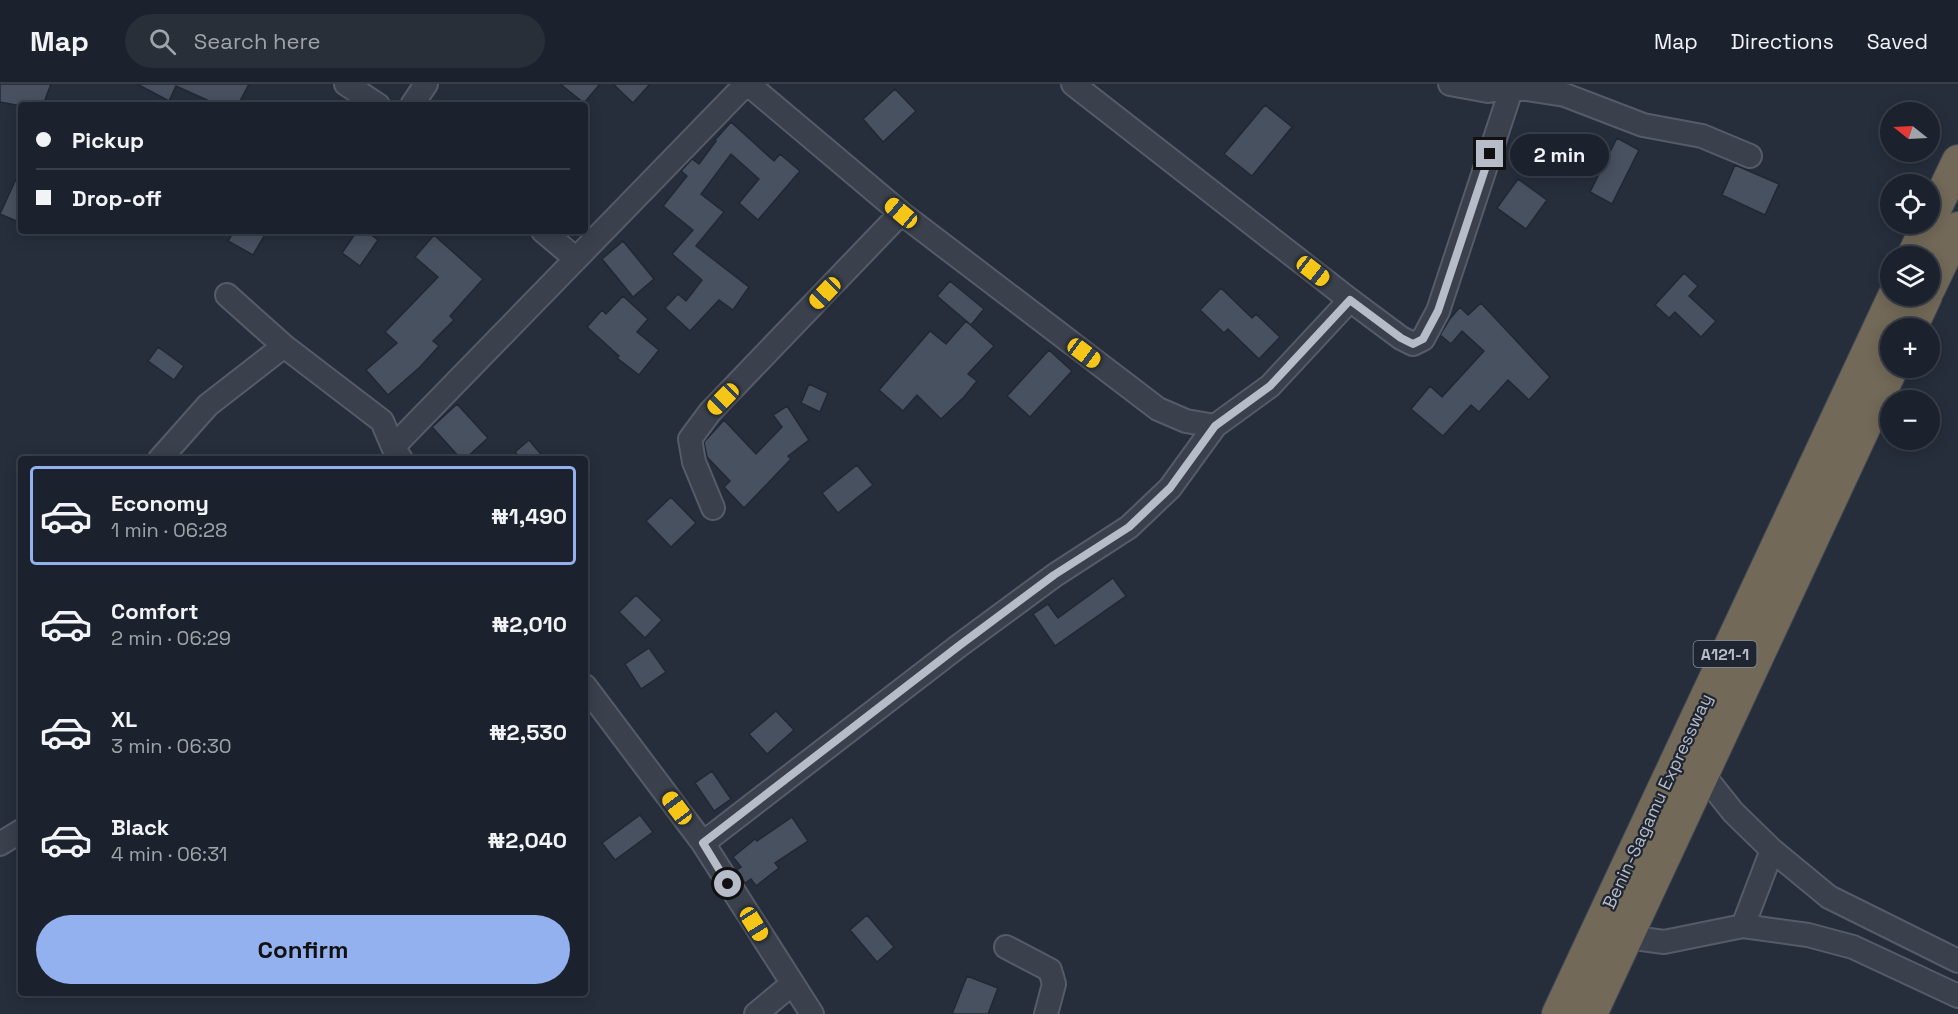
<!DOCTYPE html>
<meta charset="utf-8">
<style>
:root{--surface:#1c222d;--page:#292f39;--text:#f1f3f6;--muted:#a0a4aa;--line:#3a3f49;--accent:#94b1ef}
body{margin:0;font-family:"Space Grotesk",sans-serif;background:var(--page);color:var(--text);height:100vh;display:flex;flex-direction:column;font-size:22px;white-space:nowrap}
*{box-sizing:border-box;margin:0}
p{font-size:20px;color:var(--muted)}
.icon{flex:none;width:33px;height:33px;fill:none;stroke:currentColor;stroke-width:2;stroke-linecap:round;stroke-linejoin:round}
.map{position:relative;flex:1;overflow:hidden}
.panel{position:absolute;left:18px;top:372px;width:570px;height:540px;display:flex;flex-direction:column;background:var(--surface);border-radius:6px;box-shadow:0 3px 15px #0003,0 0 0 2px var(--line)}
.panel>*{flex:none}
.top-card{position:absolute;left:18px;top:18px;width:570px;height:132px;border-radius:6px;box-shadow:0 3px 15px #0003,0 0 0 2px var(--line);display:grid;align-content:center;height:132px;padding:0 18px;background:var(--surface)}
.needle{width:39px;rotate:288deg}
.buttons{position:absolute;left:1880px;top:18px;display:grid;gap:12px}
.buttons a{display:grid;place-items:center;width:60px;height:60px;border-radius:50%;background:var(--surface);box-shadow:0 3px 15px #0003,0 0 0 2px var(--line);font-size:30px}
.end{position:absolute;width:27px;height:27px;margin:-14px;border:8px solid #b6bcc8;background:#111;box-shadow:0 0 0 3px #111}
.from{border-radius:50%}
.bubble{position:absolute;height:42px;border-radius:21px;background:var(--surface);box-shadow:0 3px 15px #0003,0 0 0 2px var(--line);font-size:20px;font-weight:700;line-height:42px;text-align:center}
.car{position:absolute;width:18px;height:36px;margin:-18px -9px;border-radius:8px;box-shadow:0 0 4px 2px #0007;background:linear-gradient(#f5c518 24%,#345 0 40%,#f5c518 0 76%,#345 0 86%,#f5c518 0)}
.top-card b{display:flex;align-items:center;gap:21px;height:57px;font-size:22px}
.top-card b+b{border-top:2px solid var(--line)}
.top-card i{width:15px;height:15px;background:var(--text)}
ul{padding:10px 0 0;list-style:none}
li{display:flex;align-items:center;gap:18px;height:99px;margin:0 12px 9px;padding:0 6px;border:3px solid transparent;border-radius:6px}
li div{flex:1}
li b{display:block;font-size:22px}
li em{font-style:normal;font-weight:700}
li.on{border-color:var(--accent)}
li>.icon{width:54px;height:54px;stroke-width:1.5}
.action{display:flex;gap:12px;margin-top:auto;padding:12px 18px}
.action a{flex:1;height:69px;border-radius:36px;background:var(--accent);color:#111;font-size:24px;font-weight:700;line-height:69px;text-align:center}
header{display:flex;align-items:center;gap:36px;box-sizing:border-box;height:84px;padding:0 30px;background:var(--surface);border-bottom:2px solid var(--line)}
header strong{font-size:28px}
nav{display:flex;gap:33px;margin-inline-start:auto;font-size:21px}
.search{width:420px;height:54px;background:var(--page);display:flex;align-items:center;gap:15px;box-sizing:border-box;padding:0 21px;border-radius:33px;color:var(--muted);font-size:22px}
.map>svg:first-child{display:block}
.building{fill:#485160;stroke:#212834;stroke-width:1.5}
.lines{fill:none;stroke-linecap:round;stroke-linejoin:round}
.minor-casing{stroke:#555c68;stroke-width:26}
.highway-casing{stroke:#424955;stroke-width:34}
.minor{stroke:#3a414d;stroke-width:22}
.highway{stroke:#726958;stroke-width:32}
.route{stroke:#b6bcc8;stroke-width:8}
.labels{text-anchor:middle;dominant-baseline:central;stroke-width:4.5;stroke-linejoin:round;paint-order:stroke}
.shield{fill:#1f2632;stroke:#898f9b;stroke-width:1.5}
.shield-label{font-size:16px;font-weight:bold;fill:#b6bcc8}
.street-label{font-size:18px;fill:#b6bcc8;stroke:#1f2632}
</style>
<header>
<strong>Map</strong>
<div class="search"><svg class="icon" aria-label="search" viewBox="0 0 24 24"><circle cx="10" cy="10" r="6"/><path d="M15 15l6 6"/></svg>Search here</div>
<nav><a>Map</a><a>Directions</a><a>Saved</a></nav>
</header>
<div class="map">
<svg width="1958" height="930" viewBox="0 0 1958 930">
<rect width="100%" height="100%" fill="#262e3c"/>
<!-- building -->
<path class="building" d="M0,0H51L43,21H16L0,18Z
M137,0H249L238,21H218L176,2L169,17Z
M560,0H600L584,19Z
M613,0H650L633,19Z
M895,5L916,27L883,58L863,35Z
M1265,21L1292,43L1252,92L1224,70Z
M731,38L774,77L780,70L800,87L758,136L739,119L759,95L731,70L701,110L724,128L696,162L749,203L733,226L719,216L690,247L665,224L678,210L686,217L702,196L672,170L693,146L663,122L687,92L681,87L692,75L699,80L716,57L715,56Z
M1617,54L1639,66L1612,120L1590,108Z
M1735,81L1779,100L1765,131L1722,111Z
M21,84V139L0,130Z
M1518,95L1547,116L1526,145L1497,124Z
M234,147H267L253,171L228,157Z
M357,147H366L378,156L360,182L342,169Z
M434,151L483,195L450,232L454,236L433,257L439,262L420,283L388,311L366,286L397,259L385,248L438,193L415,173Z
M623,157L654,195L633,213L602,175Z
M1684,189L1698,202L1689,212L1716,237L1701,253L1675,228L1669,234L1655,221Z
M950,197L984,225L971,241L937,212Z
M1221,204L1252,234L1256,230L1280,253L1259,275L1228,245L1224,249L1200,226Z
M623,212L648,235L637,248L659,266L639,291L617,274L619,272L587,243L602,226L606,230Z
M1481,219L1550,293L1529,316L1508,296L1479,328L1471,321L1443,352L1411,325L1430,302L1442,313L1484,267L1462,247L1451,260L1440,251L1449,236L1460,223L1468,231Z
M966,237L994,262L968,290L977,297L964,313L941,335L917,311L903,327L879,306L930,247L946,260Z
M158,263L184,282L174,296L148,277Z
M1049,266L1072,287L1030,333L1007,312Z
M809,300L828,309L820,328L801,319Z
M457,320L488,354L465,375H461L432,343Z
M787,322L809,356L788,372L791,375L744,424L724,403L730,397L707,373L704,358L724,336L756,370L782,343L773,331Z
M529,356L545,375H521L515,368Z
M857,381L873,401L838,429L822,409Z
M671,413L696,439L671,463L646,437Z
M1113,494L1126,512L1055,562L1033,530L1048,520L1058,534Z
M636,511L662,536L645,554L619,528Z
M649,564L666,588L641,605L625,580Z
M776,627L794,646L767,670L749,650Z
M712,687L731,715L714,727L695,699Z
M640,731L653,748L615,776L602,759Z
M792,733L808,757L775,779L779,784L756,802L751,795L745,799L736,786L741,783L733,773L755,755L757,757Z
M867,831L894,863L877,878L850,846Z
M967,892L998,904L988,930H952Z"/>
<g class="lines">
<!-- minor casing -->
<g class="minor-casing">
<path id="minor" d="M346,0L378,21
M748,0L901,129L1158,325L1186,337L1215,342
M1073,0L1350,216L1401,254L1413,260L1423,255L1438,227L1513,0
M1450,0L1488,7L1513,3L1565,11L1643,41L1702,52L1750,72
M412,21L426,0
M576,175L746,0
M227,211L284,262L382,337L393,363
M160,375L208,321L284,262
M401,375L393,363L576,175L543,147
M713,424L694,378L690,355L710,328L901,129
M585,602L703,759L812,930
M1702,689L1733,728L1772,766L1829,813L1958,877
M703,759L960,561L1055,491L1129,443L1170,404L1215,342L1270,302L1350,216
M0,760L21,747
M1743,842L1772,766
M1627,853L1664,858L1743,842L1808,851L1853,863L1958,912
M1006,863L1050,886L1054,900L1046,930
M756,930L792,900"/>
</g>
<!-- highway casing -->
<g class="highway-casing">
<path id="highway" d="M1929,138L1958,77
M1913,172L1928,140
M1929,205L1958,144
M1911,244L1926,212
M1558,930L1894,212
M1591,930L1892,284"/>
</g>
<!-- minor -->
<use href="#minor" class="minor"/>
<!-- highway -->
<use href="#highway" class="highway"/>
</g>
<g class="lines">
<!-- route -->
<path class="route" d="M728,800L703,759L960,561L1054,491L1129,443L1170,404L1215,342L1270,302L1350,216L1401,254L1413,260L1423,255L1438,227L1490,70"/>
</g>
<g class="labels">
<!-- shield labels -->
<rect class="shield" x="1693.5" y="557" width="63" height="26" rx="4.5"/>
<g class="shield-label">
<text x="1725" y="570">A121-1</text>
</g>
<!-- street labels -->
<g class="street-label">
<text transform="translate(1657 717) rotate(-65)">Benin-Sagamu Expressway</text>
</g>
</g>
</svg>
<div class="buttons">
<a><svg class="needle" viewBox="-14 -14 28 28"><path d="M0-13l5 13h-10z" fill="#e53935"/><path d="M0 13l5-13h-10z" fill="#a0a4aa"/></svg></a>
<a><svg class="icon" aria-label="locate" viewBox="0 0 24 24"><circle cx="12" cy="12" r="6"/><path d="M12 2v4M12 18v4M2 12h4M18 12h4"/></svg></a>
<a><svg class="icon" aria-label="layers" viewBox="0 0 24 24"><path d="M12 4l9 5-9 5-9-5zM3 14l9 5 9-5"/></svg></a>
<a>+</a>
<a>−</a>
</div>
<i class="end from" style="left:728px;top:800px"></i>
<i class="end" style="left:1490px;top:70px"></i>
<div class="bubble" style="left:1510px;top:50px;width:99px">2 min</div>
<i class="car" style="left:901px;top:129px;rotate:310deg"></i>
<i class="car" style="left:1313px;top:187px;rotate:128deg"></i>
<i class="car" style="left:825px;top:209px;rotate:224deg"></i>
<i class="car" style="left:1084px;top:269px;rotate:127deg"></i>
<i class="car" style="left:723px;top:315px;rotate:225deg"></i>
<i class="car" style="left:677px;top:724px;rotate:323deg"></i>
<i class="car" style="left:754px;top:840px;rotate:148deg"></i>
<div class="top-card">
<b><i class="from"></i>Pickup</b>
<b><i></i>Drop-off</b>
</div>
<section class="panel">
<ul>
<li class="on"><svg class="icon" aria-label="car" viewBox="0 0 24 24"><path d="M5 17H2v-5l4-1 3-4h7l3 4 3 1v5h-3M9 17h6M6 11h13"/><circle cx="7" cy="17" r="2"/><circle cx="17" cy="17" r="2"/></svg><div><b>Economy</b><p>1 min · 06:28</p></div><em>₦1,490</em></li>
<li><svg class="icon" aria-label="car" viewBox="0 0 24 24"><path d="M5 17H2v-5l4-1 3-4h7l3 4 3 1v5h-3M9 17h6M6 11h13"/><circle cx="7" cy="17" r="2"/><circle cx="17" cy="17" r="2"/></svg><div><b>Comfort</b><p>2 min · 06:29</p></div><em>₦2,010</em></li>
<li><svg class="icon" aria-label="car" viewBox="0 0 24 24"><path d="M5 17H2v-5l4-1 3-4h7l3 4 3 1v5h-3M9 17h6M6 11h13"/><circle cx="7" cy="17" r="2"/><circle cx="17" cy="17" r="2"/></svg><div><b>XL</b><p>3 min · 06:30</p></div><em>₦2,530</em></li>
<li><svg class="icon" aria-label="car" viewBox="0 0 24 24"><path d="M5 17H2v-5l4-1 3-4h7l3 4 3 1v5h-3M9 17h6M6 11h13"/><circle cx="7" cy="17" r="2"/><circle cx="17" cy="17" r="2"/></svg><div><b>Black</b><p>4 min · 06:31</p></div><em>₦2,040</em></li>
</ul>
<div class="action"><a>Confirm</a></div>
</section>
</div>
